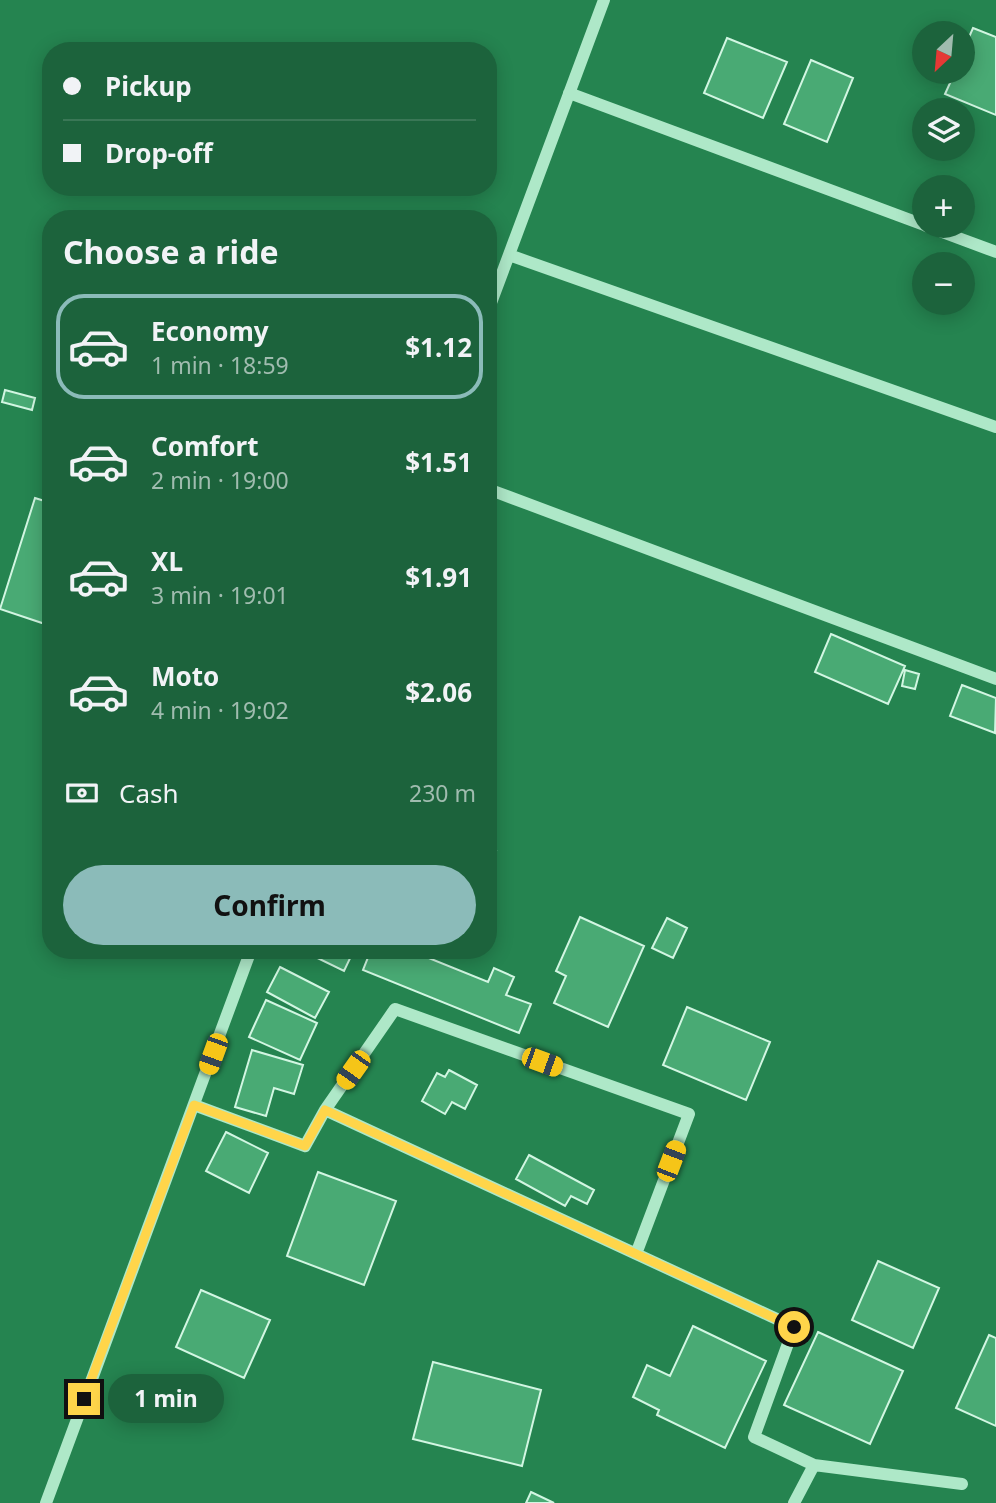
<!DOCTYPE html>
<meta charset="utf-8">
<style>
:root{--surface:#1c633c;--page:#256943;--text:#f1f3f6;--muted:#a0bcaf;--line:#3a7756;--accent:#8bbbb9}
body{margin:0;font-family:"Noto Sans",sans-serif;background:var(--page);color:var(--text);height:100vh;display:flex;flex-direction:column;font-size:26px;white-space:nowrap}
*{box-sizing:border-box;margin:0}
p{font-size:23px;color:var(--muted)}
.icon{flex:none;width:38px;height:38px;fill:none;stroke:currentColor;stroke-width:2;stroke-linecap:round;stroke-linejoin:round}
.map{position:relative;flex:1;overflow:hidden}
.details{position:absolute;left:42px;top:210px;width:455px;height:749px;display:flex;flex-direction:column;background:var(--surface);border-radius:28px;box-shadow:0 4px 18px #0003}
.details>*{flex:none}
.banner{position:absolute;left:42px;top:42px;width:455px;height:154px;border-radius:28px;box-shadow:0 4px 18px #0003;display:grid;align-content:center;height:154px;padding:0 21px;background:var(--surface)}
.needle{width:46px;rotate:206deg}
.fabs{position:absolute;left:912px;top:21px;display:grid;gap:14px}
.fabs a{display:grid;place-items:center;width:63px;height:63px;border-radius:50%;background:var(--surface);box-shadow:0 4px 18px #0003;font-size:35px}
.end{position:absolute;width:32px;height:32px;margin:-16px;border:9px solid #ffd54a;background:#111;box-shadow:0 0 0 4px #111}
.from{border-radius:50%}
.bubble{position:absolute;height:49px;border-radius:24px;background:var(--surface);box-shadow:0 4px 18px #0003;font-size:23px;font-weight:700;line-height:49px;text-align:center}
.car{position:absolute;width:21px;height:42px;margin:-21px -10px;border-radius:9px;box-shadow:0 0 5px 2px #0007;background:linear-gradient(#f5c518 24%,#345 0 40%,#f5c518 0 76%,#345 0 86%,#f5c518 0)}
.banner b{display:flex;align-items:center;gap:24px;height:66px;font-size:26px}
.banner b+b{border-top:2px solid var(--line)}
.banner i{width:18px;height:18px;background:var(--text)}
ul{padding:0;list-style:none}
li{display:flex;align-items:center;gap:21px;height:105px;margin:0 14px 10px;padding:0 7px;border:4px solid transparent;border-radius:28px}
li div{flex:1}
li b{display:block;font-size:26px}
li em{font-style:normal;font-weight:700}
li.active{border-color:var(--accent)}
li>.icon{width:63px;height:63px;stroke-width:1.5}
h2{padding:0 21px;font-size:32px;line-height:84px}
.pay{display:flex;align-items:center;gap:18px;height:77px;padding:0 21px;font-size:26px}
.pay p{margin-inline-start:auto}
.action{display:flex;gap:14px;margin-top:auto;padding:14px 21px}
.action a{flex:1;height:80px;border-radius:42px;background:var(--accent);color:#111;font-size:28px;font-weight:700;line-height:80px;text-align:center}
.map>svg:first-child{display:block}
.building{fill:#49aa74;stroke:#d2f6e2;stroke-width:2}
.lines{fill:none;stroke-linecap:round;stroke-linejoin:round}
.minor{stroke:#aee8c8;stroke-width:12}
.route{stroke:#ffd54a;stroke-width:9}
</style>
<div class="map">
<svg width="996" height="1503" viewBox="0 0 996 1503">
<rect width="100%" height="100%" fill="#258450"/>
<!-- building -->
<path class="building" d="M973,28L996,37V115L945,94L955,72H962V53Z
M727,38L787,62L763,118L704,93Z
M811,60L853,78L827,142L784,124Z
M5,390L35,398L32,410L2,402Z
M35,498L51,503V626L0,609Z
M831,634L905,666L888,704L815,672Z
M905,670L919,674L915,689L902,686Z
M962,685L996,698L995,733L950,716Z
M488,848L496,851L488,869Z
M580,917L644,946L608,1027L554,1003L566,976L556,971Z
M667,918L687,928L673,958L652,948Z
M301,950H354L344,971Z
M371,950H409L488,982L494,968L514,977L506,995L531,1004L519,1033L363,970Z
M280,967L329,992L315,1018L267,992Z
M266,1000L317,1023L300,1060L249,1037Z
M687,1007L770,1042L746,1100L663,1065Z
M252,1050L303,1065L294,1094L274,1088L266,1116L235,1107Z
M449,1070L477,1085L465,1109L452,1102L445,1114L422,1101L437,1073L445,1077Z
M226,1132L268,1153L249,1193L206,1171Z
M529,1155L594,1190L587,1204L571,1196L565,1206L516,1179Z
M318,1172L396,1201L364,1285L287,1256Z
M878,1261L939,1288L913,1348L852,1320Z
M201,1290L270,1320L244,1378L176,1347Z
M693,1326L766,1361L725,1448L657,1415L659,1410L633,1397L647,1365L670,1376Z
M818,1332L903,1371L870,1444L784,1405Z
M989,1335L996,1338V1426L956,1408Z
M433,1362L541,1390L522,1466L413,1439Z
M531,1492L554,1503H526Z"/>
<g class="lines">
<!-- minor -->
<path class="minor" d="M569,93L924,225
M926,226L996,252
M509,255L996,427
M488,311L604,0
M488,489L996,679
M194,1105L305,1146L325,1110L794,1327L754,1437L814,1465L962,1484
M325,1110L395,1009L689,1114L636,1254
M46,1503L251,950
M794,1503L814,1465"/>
</g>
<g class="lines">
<!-- route -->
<path class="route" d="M84,1399L194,1105L305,1146L325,1110L794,1327"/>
</g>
</svg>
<div class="fabs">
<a><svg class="needle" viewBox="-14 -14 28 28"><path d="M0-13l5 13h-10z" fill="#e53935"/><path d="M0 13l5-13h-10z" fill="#a0bcaf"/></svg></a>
<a><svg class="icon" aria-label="layers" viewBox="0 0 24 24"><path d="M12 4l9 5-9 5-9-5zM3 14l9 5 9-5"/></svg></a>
<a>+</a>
<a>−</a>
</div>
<i class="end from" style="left:794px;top:1327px"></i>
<i class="end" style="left:84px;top:1399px"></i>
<div class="bubble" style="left:108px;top:1374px;width:116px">1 min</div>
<i class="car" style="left:213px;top:1054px;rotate:200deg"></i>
<i class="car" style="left:542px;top:1062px;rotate:110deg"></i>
<i class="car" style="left:353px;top:1070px;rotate:215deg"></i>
<i class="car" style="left:671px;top:1161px;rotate:21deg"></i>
<div class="banner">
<b><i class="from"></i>Pickup</b>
<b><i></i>Drop-off</b>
</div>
<section class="details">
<h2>Choose a ride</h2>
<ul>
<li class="active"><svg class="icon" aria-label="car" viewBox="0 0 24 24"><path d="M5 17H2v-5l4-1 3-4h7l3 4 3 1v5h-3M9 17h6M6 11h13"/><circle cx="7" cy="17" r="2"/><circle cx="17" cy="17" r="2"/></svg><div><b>Economy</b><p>1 min · 18:59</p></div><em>$1.12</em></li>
<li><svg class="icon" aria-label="car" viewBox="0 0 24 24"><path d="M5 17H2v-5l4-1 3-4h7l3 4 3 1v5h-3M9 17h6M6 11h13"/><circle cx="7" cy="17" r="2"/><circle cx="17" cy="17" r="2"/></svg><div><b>Comfort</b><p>2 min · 19:00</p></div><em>$1.51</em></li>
<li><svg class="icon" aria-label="car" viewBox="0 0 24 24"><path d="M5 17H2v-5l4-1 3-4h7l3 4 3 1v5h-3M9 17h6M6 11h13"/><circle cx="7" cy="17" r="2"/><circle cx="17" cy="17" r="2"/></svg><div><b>XL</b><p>3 min · 19:01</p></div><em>$1.91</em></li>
<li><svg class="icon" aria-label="car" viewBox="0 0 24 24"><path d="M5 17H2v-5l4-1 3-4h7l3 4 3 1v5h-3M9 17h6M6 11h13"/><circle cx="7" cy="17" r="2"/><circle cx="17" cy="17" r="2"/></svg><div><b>Moto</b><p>4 min · 19:02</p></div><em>$2.06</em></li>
</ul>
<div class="pay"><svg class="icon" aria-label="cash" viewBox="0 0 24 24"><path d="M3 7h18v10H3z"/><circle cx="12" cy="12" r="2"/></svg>Cash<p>230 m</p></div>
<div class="action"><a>Confirm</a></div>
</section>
</div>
